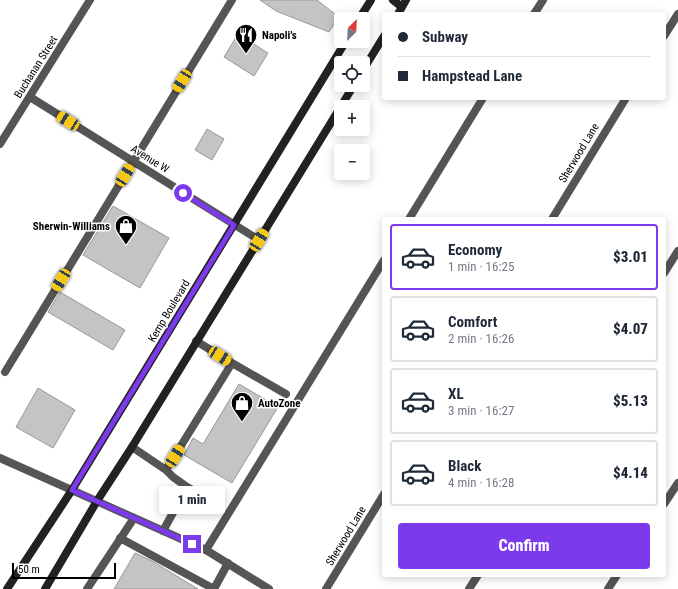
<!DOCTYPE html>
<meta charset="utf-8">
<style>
:root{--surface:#fff;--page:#f6f6f7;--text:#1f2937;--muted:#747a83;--line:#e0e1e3;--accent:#7c3aed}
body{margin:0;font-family:"Roboto Condensed",sans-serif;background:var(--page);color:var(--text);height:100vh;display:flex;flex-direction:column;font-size:15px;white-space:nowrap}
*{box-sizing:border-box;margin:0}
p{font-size:13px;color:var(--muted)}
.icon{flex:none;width:22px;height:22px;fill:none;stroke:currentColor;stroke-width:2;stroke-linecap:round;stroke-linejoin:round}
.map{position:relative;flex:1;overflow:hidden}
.details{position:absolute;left:382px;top:217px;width:284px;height:360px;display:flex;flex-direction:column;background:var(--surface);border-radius:4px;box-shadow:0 2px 10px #0003}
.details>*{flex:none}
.guide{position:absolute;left:382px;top:12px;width:284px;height:88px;border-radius:4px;box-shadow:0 2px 10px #0003;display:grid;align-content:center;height:88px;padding:0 16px;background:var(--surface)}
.needle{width:26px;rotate:24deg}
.buttons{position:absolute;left:334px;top:12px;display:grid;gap:8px}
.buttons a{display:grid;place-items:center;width:36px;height:36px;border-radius:4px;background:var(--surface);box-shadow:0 2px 10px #0003;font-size:20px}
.scale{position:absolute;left:12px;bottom:10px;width:104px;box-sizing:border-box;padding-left:4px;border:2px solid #000;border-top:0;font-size:11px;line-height:14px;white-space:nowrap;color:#000;-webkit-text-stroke:3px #fff;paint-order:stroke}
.end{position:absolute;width:18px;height:18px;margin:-9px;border:5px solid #7c3aed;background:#fff;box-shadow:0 0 0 2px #fff}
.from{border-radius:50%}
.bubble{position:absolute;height:28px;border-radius:4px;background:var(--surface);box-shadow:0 2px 10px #0003;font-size:13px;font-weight:800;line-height:28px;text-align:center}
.car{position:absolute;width:12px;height:24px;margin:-12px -6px;border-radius:5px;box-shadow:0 0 3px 1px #0007;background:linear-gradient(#f5c518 24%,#345 0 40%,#f5c518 0 76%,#345 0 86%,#f5c518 0)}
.guide b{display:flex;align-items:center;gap:14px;height:38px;font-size:15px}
.guide b+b{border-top:1px solid var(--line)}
.guide i{width:10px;height:10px;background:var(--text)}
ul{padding:7px 0 0;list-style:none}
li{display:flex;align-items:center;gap:12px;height:66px;margin:0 8px 6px;padding:0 8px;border:2px solid var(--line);border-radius:4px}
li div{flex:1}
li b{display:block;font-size:15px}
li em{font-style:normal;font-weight:800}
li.current{border-color:var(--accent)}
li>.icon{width:36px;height:36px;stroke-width:1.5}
.button{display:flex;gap:8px;margin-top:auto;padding:8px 16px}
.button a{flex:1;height:46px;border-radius:4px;background:var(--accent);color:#fff;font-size:16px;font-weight:800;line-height:46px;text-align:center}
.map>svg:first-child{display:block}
.building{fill:#c4c4c4;stroke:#999}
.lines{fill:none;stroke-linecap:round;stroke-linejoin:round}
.service{stroke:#555;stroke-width:8}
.minor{stroke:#555;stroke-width:8}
.tertiary{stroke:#555;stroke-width:8}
.secondary{stroke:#222;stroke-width:8}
.route{stroke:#7c3aed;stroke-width:5}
.labels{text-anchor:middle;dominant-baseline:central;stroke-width:3;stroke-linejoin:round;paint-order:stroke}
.poi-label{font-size:11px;font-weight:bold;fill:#000;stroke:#fff;text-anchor:start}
.street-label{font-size:11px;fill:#000;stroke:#fff}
</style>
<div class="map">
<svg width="678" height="589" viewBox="0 0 678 589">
<rect width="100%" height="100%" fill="#fff"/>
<!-- building -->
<path class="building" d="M260,0H317L339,17L329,32L276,11Z
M238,34L268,53L254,76L224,57Z
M207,129L224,139L212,160L195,150Z
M113,206L169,238L140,288L83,255Z
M60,292L125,330L113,350L48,312Z
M239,384L278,407L232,483L184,455L193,438L203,444Z
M38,388L75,410L53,448L16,427Z
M135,553L152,561L198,589H114Z"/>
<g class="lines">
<!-- service -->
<path class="service" d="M534,14L543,0
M409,219L483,98
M664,273L678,251
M232,363L286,394
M5,372L232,0
M132,447L166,470L173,477L187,487L163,531
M166,470L232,363L196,341
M187,487L219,504
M120,538L214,589
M206,550L384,260
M87,589L134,518
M214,589L228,563
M469,589L478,575"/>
<!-- minor -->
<path class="minor" d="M664,36L678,14
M30,97L259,240
M0,144L90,0
M552,219L626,98
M664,504L678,483
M326,589L384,494
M608,589L617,575"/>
<!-- tertiary -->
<path class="tertiary" d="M0,458L206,550L269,589"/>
<!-- secondary -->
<path class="secondary" d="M393,0L402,7
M398,14L406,0
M359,19L371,0
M363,70L384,36
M7,589L72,490L346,41
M45,589L97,501L132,447L354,85"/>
</g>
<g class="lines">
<!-- route -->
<path class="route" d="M183,193L234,225L72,490L192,544"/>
</g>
<!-- icons -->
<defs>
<g id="restaurant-pin" transform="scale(1.15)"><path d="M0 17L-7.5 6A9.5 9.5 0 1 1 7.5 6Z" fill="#000" stroke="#fff"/><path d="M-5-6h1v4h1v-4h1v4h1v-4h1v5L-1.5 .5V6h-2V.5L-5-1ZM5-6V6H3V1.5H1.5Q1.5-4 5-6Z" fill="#fff"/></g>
<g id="shop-pin" transform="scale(1.15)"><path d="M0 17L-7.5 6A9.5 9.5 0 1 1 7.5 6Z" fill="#000" stroke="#fff"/><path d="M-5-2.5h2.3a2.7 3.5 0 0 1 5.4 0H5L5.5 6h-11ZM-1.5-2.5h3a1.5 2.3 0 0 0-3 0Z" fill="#fff"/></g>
</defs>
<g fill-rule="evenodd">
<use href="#restaurant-pin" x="246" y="35"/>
<use href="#shop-pin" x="126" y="226"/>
<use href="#shop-pin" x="242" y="403"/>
</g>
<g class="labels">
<!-- poi labels -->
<g class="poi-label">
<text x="262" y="35">Napoli's</text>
<text x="110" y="226" text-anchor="end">Sherwin-Williams</text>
<text x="258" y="403">AutoZone</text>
</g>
<!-- street labels -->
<g class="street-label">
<text transform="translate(36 67) rotate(-58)">Buchanan Street</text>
<text transform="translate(579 153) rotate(-59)">Sherwood Lane</text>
<text transform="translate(150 159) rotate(32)">Avenue W</text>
<text transform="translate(169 311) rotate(-59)">Kemp Boulevard</text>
<text transform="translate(346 536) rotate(-59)">Sherwood Lane</text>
</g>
</g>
</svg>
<div class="buttons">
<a><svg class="needle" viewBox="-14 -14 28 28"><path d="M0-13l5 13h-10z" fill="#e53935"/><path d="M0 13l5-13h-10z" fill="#747a83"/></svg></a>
<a><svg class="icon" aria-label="locate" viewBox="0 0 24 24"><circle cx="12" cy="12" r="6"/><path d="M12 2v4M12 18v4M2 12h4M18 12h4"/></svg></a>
<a>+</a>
<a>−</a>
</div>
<div class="scale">50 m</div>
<i class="end from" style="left:183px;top:193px"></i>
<i class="end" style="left:192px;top:544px"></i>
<div class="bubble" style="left:159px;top:486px;width:66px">1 min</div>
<i class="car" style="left:182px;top:81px;rotate:211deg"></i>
<i class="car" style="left:68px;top:121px;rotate:302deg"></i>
<i class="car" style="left:125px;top:175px;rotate:31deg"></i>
<i class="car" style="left:259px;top:240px;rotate:31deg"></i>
<i class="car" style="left:61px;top:280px;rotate:211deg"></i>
<i class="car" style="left:220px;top:356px;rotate:122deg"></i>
<i class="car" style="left:175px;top:456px;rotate:32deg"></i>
<div class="guide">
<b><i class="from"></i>Subway</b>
<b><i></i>Hampstead Lane</b>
</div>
<section class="details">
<ul>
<li class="current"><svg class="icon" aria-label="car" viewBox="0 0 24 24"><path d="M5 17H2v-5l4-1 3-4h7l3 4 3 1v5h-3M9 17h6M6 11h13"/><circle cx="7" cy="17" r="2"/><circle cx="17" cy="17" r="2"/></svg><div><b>Economy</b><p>1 min · 16:25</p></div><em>$3.01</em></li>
<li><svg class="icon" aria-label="car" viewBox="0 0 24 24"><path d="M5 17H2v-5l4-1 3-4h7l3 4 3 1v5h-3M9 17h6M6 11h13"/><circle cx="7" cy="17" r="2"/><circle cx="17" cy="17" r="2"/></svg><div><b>Comfort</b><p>2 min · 16:26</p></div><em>$4.07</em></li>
<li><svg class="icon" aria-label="car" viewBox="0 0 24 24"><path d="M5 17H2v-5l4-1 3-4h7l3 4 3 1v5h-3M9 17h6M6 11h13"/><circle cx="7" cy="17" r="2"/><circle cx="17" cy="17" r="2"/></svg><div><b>XL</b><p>3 min · 16:27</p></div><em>$5.13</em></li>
<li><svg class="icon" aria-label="car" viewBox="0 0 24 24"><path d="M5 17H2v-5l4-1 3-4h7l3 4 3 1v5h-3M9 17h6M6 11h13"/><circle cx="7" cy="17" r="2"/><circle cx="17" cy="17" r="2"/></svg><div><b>Black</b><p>4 min · 16:28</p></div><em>$4.14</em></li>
</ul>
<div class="button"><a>Confirm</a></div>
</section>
</div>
